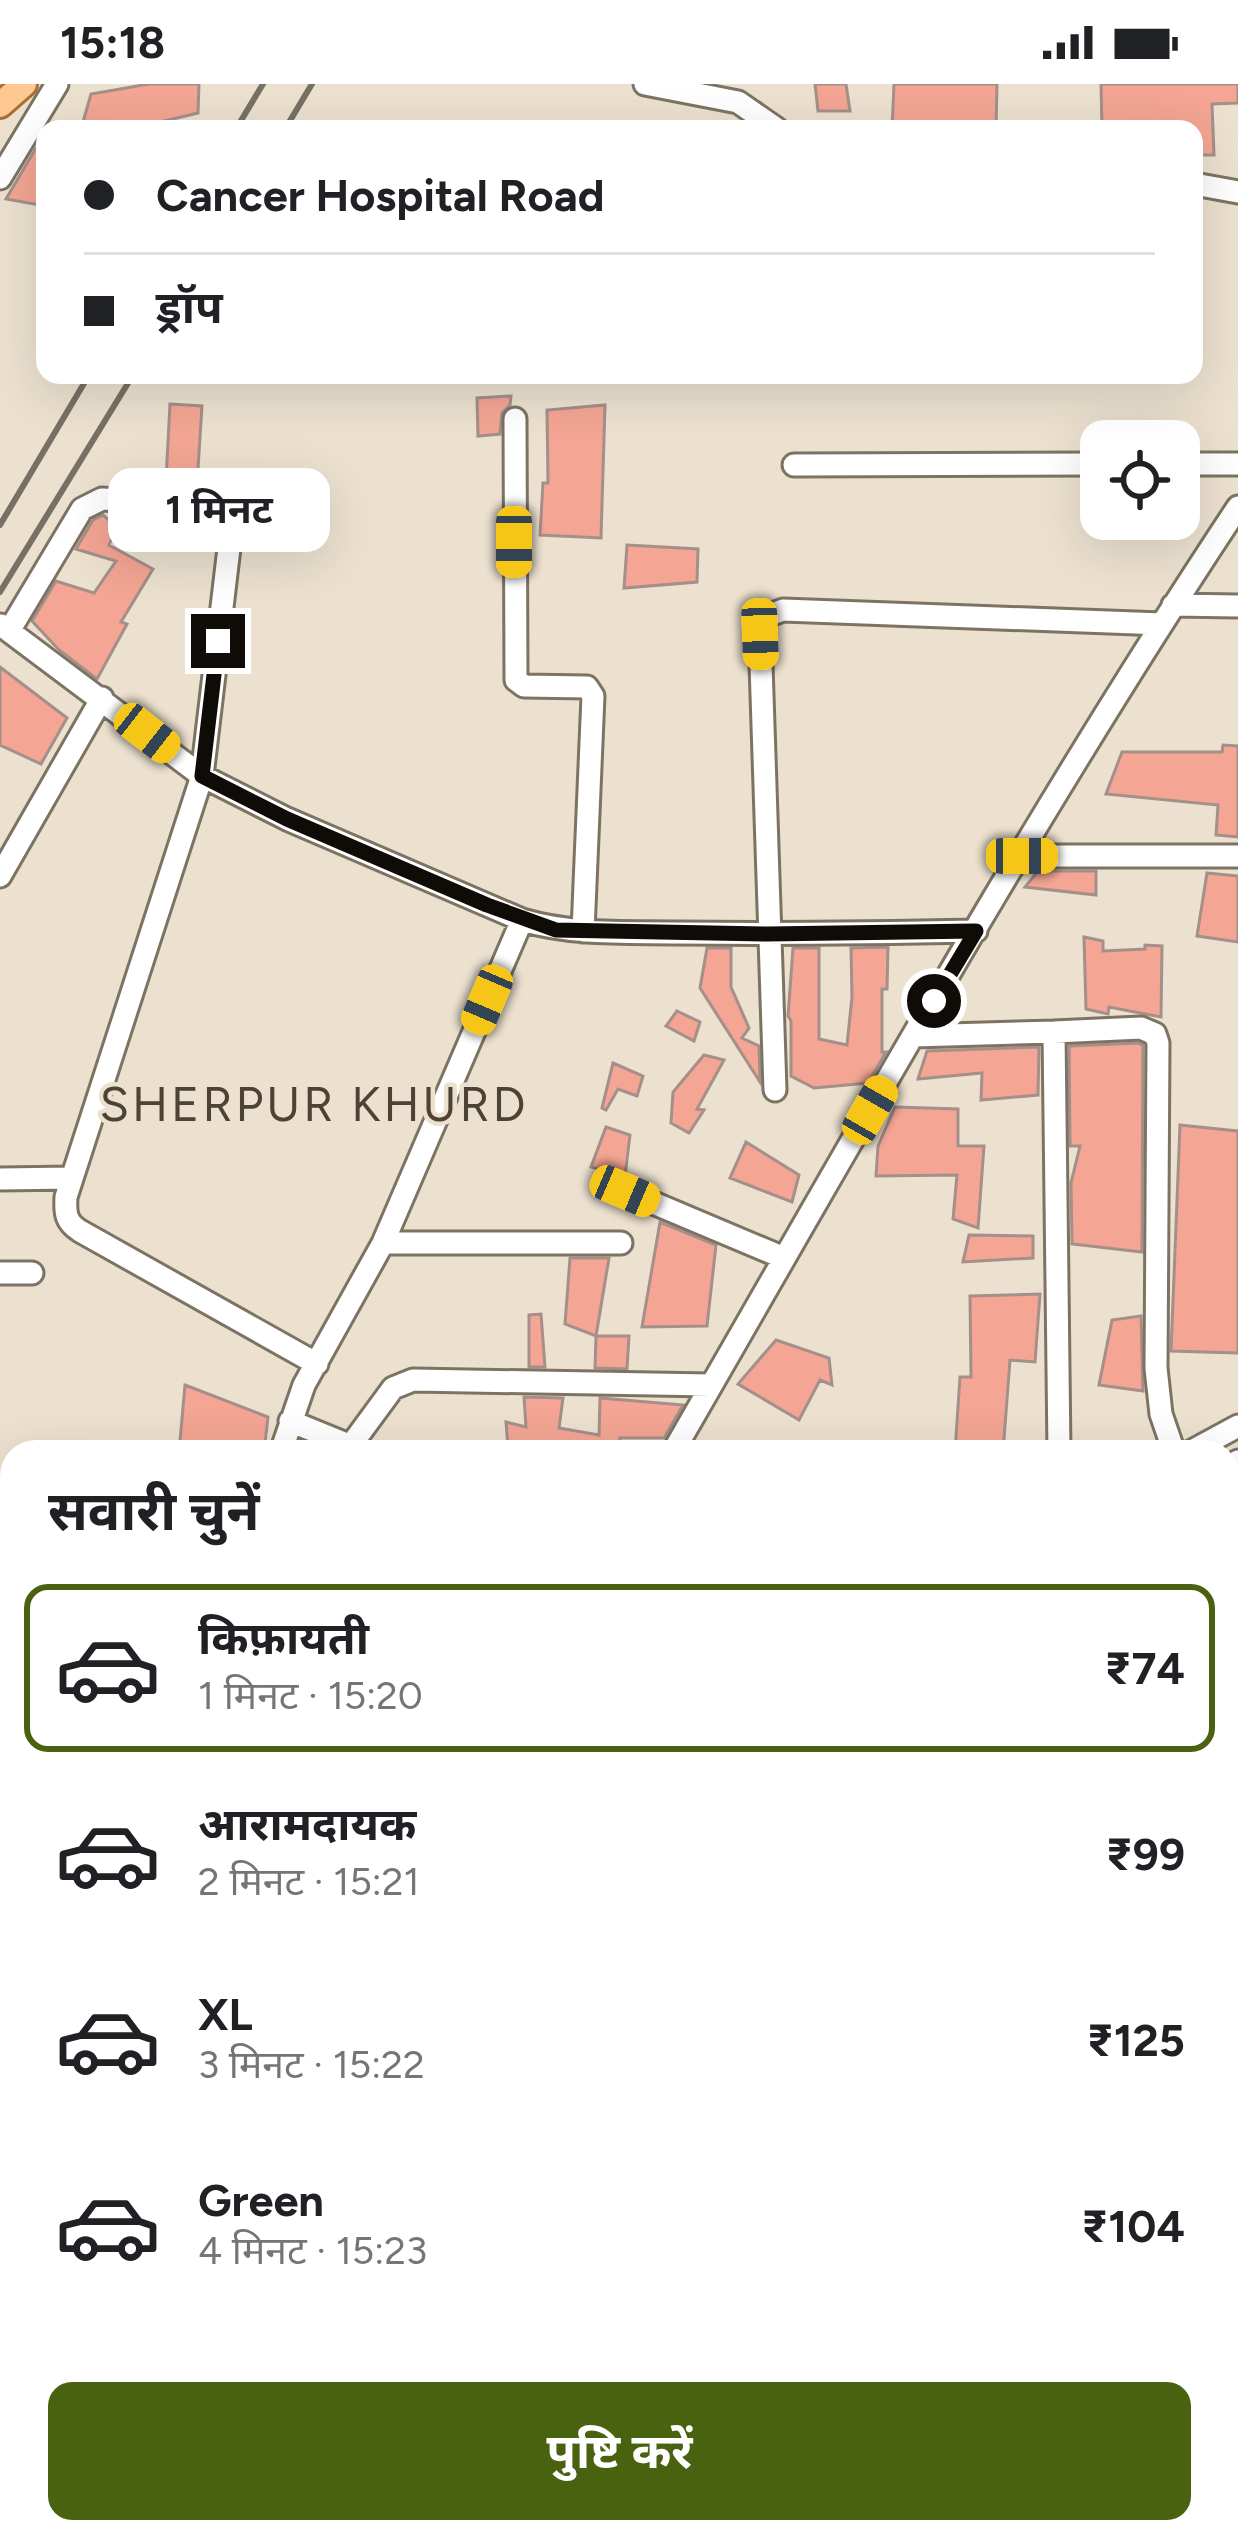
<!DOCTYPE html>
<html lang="hi">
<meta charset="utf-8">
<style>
:root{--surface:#fff;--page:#f2f2f2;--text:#202124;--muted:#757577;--line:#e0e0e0;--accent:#496210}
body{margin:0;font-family:Figtree,"Noto Sans Devanagari",sans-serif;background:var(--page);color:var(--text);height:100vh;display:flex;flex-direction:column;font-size:45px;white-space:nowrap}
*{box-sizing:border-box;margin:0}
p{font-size:39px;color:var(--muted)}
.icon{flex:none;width:66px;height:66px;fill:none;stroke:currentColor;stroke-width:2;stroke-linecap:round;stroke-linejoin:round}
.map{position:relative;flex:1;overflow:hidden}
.details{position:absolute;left:0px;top:1356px;width:1239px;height:1104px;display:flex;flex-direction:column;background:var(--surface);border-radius:36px 36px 0 0;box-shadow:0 12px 48px #0002}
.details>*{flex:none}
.banner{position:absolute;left:36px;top:36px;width:1167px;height:264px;border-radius:24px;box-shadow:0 12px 48px #0002;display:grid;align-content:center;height:264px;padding:0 48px;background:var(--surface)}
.buttons{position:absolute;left:1080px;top:336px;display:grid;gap:24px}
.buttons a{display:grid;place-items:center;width:120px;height:120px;border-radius:24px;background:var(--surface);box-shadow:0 12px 48px #0002;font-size:60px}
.end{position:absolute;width:54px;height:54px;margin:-27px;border:15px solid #0f0b06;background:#fff;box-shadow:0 0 0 6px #fff}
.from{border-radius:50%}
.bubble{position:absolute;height:84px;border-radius:24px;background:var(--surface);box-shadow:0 12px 48px #0002;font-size:39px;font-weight:700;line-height:84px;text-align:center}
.car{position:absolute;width:36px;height:72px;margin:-36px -18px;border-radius:15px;box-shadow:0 0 9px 3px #0007;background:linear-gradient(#f5c518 24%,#345 0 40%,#f5c518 0 76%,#345 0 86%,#f5c518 0)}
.banner b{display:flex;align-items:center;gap:42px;height:114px;font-size:45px}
.banner b+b{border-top:3px solid var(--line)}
.banner i{width:30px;height:30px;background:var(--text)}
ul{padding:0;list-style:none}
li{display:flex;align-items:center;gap:36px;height:168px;margin:0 24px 18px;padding:0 24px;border:6px solid transparent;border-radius:24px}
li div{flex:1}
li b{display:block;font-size:45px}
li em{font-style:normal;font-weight:700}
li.current{border-color:var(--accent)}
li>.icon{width:108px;height:108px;stroke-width:1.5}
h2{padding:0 48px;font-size:54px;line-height:144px}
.cta{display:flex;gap:24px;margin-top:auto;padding:24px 48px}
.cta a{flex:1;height:138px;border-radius:24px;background:var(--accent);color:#fff;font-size:48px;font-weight:700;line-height:138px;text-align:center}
.status{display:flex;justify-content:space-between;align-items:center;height:84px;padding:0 60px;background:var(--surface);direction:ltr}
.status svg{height:33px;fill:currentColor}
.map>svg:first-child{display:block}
.building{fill:#f4a593;stroke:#a48f8a;stroke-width:3}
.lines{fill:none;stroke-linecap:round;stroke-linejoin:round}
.minor-casing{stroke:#7d7363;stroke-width:27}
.major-casing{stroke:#aa6e32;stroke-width:30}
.minor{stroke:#fff;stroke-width:21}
.major{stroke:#fec892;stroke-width:24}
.rail{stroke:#777065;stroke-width:6}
.route{stroke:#0f0b06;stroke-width:15}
.labels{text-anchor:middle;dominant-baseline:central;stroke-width:9;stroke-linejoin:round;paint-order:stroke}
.quarter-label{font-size:48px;letter-spacing:3px;fill:#4c4334;stroke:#ece1cf}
</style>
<div class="status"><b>15:18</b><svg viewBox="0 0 49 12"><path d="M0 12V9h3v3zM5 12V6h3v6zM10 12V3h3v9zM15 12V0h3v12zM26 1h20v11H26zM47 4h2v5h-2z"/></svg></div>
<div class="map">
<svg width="1238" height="2460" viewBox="0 0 1238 2460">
<rect width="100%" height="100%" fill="#ece1cf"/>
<!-- building -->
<path class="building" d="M149,0H199L198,29L131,45H81L91,10Z
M815,0H846L850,27H818Z
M894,0H997L996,45H892Z
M1101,0H1238V19L1212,20L1214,71H1194V45H1102Z
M36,64L45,65V122L6,115Z
M511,312L510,321L502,329L500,350L478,352L477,314Z
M170,320L202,322L197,400L166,396Z
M605,321L601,454L540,451L543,399H548L547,326Z
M103,431L117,443L109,461L153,485L121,538L127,540L97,595L59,566L32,537L56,497L94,509L116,477L76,465L93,436Z
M627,461L698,465L697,498L624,504Z
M0,583L67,634L41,680L0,661Z
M1223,661L1238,662V753L1216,751L1218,721L1106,710L1122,668H1222Z
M1038,787H1096V811L1025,803Z
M1207,789L1238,792V858L1197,852Z
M1084,853L1103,857V867L1145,865V861L1162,862L1161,933L1109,923L1108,930L1086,925Z
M888,863L887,905H882V968H886L868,999L814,1004L791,992V937L788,932L793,864H819V955L847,961L852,913L851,864Z
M707,864H731V903L749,944L742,954L759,962L760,998L700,904Z
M677,927L700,938L694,957L666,942Z
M1138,959L1143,961L1142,1168L1072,1160L1071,1099L1080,1062H1070L1069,962Z
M1039,963L1038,1011L981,1016L982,989L918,995L927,967Z
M704,971L724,976L697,1025L704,1026L689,1049L671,1039L673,1008Z
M613,979L643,992L637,1012L618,1005L606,1026L602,1024Z
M895,1023L958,1025V1062H984L978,1144L953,1135L957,1091L876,1092L878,1062Z
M1180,1041L1238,1047V1269L1171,1267Z
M606,1043L630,1051L625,1092L591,1083Z
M746,1058L799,1091L792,1118L730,1094Z
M660,1138L716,1161L707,1242L642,1243Z
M969,1151L1033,1152V1174L963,1178Z
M570,1174H609L596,1252L565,1240Z
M1040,1210L1035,1278L1010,1276L1003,1368H955L960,1293H971L970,1212Z
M541,1230L545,1283H529V1231Z
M1141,1232L1143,1307L1099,1301L1112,1236Z
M596,1252H629L627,1285L595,1284Z
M776,1256L829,1274L832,1301L820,1296L799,1336L738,1300Z
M185,1301L268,1333L264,1368H179Z
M524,1313L563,1314L559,1344L599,1351L600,1314L683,1321L664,1354H620L618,1368H536L508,1363L506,1338L526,1343Z"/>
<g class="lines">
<!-- minor casing -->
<g class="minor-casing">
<path id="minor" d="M645,0L738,18L777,45
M0,94L57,0
M1194,100L1238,108
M515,335L516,596L524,602L587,603L593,612L583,847
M1179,380H1238
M794,381L1101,380
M1173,521L1238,522
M1,541L202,692
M9,547L82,425L102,415L285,425
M202,692L234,422
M1022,772H1238
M0,792L102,614
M913,952L1054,948
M775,1006L760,550L762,534L783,526L1162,540
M0,1095L72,1094
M625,1107L784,1174
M383,1159H621
M0,1189H32
M317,1280L80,1147C66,1138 65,1130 66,1113L202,692L287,735L522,836
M290,1337L351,1362
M281,1368L304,1301L383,1159L522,836C573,851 625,848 679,849C778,850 877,849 976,847
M346,1368L393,1304L413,1296L711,1301
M673,1368C856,1051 1035,729 1238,423
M1059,1368L1054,948L1141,944L1155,950L1158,959L1156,1284L1161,1330L1174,1368
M1190,1368L1238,1342
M1227,1383L1238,1377
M0,1530H12
M1236,1645L1238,1588
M1227,1847H1238
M0,1862L12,1866
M0,2008L12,1994
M0,2058L12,2043
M1227,2265L1238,2252
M0,2339H12
M1227,2404L1238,2405
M804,2448L805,2460
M893,2448V2460
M211,2460V2448
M1079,2460L1084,2448"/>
</g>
<!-- major casing -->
<g class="major-casing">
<path id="major" d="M0,21L24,0"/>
</g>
<!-- minor -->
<use href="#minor" class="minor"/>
<!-- major -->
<use href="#major" class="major"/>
<!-- rail -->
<path class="rail" d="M236,45L263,0
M285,45L312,0
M0,441L89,291
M0,508L133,291"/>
</g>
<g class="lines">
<!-- route -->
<path class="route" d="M218,557L202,692L287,735L487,821L556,846L768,850L976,847L934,917"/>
</g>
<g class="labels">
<!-- quarter labels -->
<g class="quarter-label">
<text x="314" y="1020">SHERPUR KHURD</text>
</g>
</g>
</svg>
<div class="buttons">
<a><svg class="icon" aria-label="locate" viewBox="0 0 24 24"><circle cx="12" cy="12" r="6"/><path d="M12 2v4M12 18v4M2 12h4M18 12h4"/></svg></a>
</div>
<i class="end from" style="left:934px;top:917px"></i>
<i class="end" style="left:218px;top:557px"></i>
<div class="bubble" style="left:108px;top:384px;width:222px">1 मिनट</div>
<i class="car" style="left:514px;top:458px;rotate:180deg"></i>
<i class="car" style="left:760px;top:550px;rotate:178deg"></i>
<i class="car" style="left:147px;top:649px;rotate:128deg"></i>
<i class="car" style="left:1022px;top:772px;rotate:90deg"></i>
<i class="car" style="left:487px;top:916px;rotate:203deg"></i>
<i class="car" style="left:870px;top:1026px;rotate:30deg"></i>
<i class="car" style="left:625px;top:1107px;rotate:113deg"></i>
<div class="banner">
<b><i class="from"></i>Cancer Hospital Road</b>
<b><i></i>ड्रॉप</b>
</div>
<section class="details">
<h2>सवारी चुनें</h2>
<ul>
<li class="current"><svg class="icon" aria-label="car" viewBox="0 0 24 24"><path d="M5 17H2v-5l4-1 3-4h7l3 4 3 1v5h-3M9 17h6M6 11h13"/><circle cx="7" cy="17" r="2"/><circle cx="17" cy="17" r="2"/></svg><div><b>किफ़ायती</b><p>1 मिनट · 15:20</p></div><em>₹74</em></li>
<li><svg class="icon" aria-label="car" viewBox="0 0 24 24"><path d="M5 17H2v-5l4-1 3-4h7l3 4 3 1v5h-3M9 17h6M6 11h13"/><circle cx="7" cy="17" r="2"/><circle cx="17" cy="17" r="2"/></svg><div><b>आरामदायक</b><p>2 मिनट · 15:21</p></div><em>₹99</em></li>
<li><svg class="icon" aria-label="car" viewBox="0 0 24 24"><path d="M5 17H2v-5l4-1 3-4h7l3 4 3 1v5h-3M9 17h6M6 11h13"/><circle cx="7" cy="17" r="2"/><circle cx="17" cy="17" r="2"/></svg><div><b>XL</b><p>3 मिनट · 15:22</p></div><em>₹125</em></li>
<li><svg class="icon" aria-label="car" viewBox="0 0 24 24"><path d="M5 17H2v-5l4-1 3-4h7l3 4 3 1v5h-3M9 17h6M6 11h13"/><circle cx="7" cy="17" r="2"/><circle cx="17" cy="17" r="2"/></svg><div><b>Green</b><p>4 मिनट · 15:23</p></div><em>₹104</em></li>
</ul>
<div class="cta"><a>पुष्टि करें</a></div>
</section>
</div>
